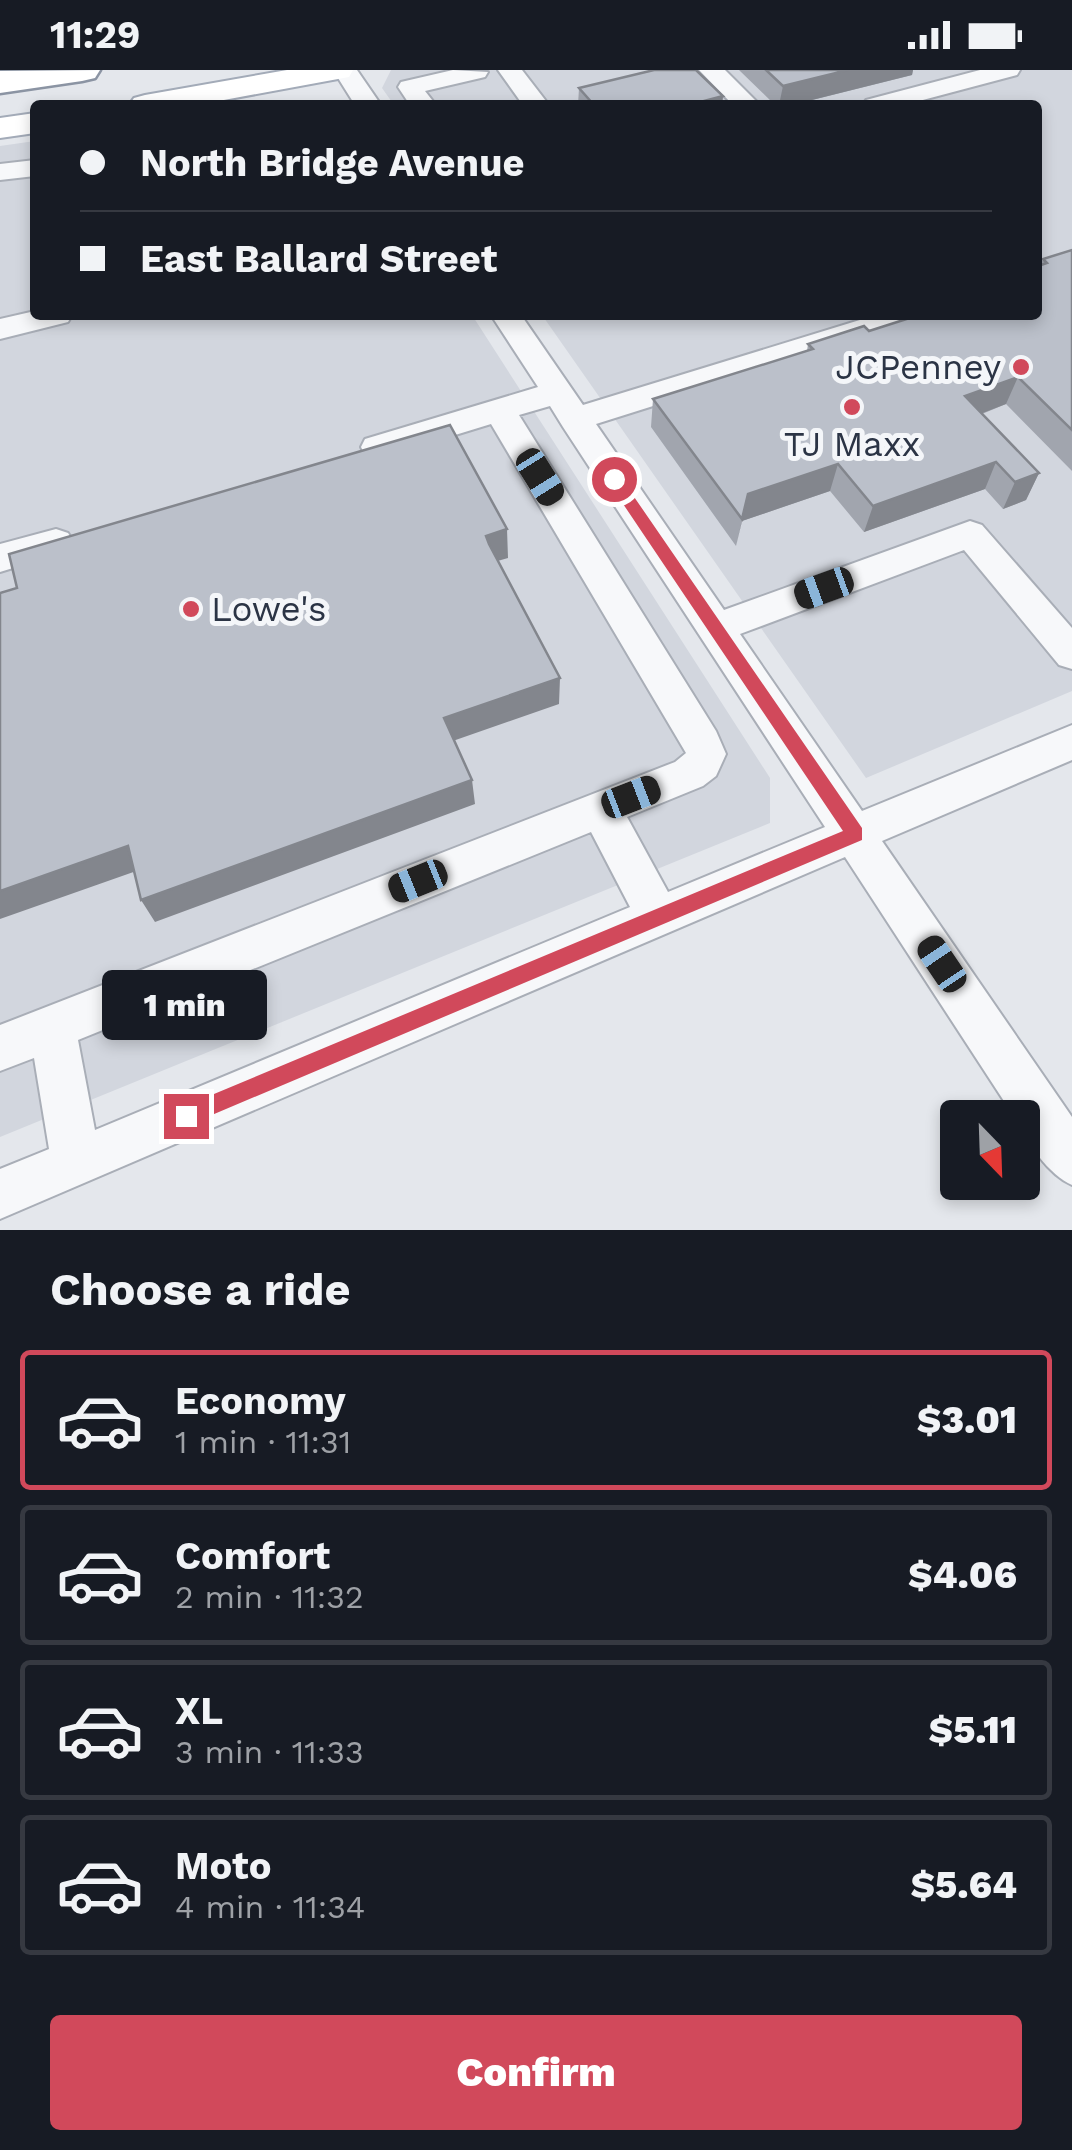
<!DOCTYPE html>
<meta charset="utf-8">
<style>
:root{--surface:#171b24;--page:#20242c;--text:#f1f3f6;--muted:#9ea1a6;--line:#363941;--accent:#d1495b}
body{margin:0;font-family:"Work Sans",sans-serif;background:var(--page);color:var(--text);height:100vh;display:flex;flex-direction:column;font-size:38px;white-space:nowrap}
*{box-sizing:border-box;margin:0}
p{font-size:32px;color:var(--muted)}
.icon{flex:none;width:55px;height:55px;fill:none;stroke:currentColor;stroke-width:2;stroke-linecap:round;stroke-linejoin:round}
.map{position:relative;height:1160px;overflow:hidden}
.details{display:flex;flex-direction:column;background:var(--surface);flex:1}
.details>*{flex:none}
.banner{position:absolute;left:30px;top:30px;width:1012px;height:220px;border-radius:10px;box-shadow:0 5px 15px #0003;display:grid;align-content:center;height:220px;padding:0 50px;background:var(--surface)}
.needle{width:65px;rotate:157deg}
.controls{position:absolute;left:940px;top:1030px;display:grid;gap:20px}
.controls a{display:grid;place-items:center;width:100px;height:100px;border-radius:10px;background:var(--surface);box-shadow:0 5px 15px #0003;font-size:50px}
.end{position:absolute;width:45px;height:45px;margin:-22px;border:12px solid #d1495b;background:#fff;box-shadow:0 0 0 5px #fff}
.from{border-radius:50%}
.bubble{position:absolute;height:70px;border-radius:10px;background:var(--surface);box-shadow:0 5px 15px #0003;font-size:32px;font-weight:800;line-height:70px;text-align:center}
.car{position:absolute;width:30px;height:60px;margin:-30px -15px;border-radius:12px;box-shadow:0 0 8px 2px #0007;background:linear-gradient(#222 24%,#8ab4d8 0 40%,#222 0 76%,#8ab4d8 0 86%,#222 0)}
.banner b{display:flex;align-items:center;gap:35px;height:95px;font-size:38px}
.banner b+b{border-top:2px solid var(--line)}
.banner i{width:25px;height:25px;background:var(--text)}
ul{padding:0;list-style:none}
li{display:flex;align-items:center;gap:30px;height:140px;margin:0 20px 15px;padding:0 30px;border:5px solid var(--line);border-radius:10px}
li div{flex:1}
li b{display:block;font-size:38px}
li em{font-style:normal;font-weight:800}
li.on{border-color:var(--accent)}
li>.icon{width:90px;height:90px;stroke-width:1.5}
h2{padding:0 50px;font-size:45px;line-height:120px}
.button{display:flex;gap:20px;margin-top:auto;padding:20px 50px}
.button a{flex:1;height:115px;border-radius:10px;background:var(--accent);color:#fff;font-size:40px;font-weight:800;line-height:115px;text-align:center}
.status{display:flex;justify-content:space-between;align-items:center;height:70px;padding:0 50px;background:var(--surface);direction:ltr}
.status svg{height:28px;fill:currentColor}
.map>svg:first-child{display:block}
.built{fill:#d2d6de}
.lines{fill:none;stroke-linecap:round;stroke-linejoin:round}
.minor-casing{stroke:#a9aeb7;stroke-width:4}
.major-casing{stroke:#a3abb8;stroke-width:4}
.highway-casing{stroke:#8b94a3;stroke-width:5}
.minor{fill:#f7f8fa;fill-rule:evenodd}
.major{fill:#fff;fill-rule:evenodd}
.highway{fill:#fff;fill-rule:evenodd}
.wall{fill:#a1a5ae}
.shaded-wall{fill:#83868d}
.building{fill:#bbc0ca;stroke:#83868d;stroke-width:2.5}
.route{fill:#d1495b}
.poi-dot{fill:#d1495b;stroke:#f4f6f9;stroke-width:4}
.labels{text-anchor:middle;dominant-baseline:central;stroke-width:10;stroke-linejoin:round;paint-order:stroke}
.poi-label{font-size:35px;fill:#2b3445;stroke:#f4f6f9;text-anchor:end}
</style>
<div class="status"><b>11:29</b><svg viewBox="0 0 49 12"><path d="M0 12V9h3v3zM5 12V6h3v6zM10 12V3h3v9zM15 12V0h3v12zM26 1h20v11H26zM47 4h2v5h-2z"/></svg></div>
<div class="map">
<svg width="1072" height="1160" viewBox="0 0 1072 1160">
<rect width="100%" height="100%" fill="#e4e7ec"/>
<!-- built -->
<path class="built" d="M391,0H1072V621L866,708L542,245H1038V35H394L382,18Z
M35,71V245H472L770,708V753L0,1067V76Z"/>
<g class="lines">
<!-- minor casing -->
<g class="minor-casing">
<path id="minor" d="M333,0H357L381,35H355Z
M453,0L488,2L485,7L425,21L436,35H410L398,17L401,12Z
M498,0H522L549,35H523Z
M699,0H725L760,35H733Z
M980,0H1020L1017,5L904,35H862L866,30Z
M35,90V106L0,110V94Z
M35,241V245H72L68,252L0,269V249Z
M491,245H521L583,335L876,245H924L920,252L596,354L724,540L970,451L982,455L1072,558V599L1059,595L964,480L740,564L862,741L1072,655V690L882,771L1072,1047V1115C1051,1106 1022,1071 1022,1048H1015L845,787L0,1149V1099L49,1079L34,988L0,1001V955L675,692L686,683L491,354L377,389L365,385L361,377L365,369L538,317ZM550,336L563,357L825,757L668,822L627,747L703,716L716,706L726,684L716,661L519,345ZM591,762L630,837L95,1060L78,970Z
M56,459L68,463L74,472L68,481L0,502V474Z"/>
</g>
<!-- major casing -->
<g class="major-casing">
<path id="major" d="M287,0H353L349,7L338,9L197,35H129L134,28L145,25Z
M35,43V63L0,68V48Z"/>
</g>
<!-- highway casing -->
<g class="highway-casing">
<path id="highway" d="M100,0L95,8L82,11L0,23V1Z"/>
</g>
<!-- minor -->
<use href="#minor" class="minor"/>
<!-- major -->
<use href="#major" class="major"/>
<!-- highway -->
<use href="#highway" class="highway"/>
</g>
<!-- wall -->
<path class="wall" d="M739,0H913L912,5L792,35H775Z
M579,18L723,26L722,35H578Z
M1072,180V401L1006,334L982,344L1039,403L1026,430L1003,439L985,419L864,462L830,421L742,451L736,476L651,357L653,329L807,281L808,274L869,261L1038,245L1040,195L1043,189Z"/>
<!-- shaded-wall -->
<path class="shaded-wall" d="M848,0H913L912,5L792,35H779L783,16Z
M723,26L722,35H689Z
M1018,307L1006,334L954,354L965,326Z
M996,392L985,419L864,462L873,436Z
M838,394L830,421L742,451L736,476L748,424Z
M1039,403L1026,430L1003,439L1015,412Z
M507,459L508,488L487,494L486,466Z
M560,608L559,634L447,673L444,648Z
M472,710L475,734L155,852L141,830Z
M128,776L142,799L0,849V821Z"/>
<!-- building -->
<path class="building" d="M654,0H696L723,26L689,35H594L579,18Z
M766,0H848L783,16Z
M1072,180V360L1018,307L965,326L1039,403L1015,412L996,392L873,436L838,394L748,424L742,449L653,329L813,279L808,274L864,256L869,261L919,245H1038V196L1047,193L1043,189Z
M450,355L507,459L486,466L489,474L560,608L444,648L472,710L141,830L128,776L0,821V523L17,518L9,484Z"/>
<!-- route -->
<path class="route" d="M614,404L619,405L862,758V770L193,1053L186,1056L178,1053L175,1046L178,1039L843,761L609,413L607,409Z"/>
<!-- markers -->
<g class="poi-dot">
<circle cx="1021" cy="297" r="10"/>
<circle cx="852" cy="337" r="10"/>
<circle cx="191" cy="539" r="10"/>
</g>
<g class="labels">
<!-- poi labels -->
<g class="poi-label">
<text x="1001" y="297">JCPenney</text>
<text x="852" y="374" text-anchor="middle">TJ Maxx</text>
<text x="211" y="539" text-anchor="start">Lowe's</text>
</g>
</g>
</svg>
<div class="controls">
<a><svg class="needle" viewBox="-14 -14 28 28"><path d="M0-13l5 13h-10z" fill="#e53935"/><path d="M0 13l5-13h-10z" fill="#9ea1a6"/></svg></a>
</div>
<i class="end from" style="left:614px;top:409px"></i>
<i class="end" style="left:186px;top:1046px"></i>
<div class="bubble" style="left:102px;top:900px;width:165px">1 min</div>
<i class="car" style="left:540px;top:407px;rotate:148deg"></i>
<i class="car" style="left:824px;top:518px;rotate:250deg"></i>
<i class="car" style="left:631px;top:727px;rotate:69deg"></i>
<i class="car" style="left:418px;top:811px;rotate:248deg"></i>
<i class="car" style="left:942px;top:894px;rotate:326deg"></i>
<div class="banner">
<b><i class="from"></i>North Bridge Avenue</b>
<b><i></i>East Ballard Street</b>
</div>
</div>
<section class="details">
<h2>Choose a ride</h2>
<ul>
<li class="on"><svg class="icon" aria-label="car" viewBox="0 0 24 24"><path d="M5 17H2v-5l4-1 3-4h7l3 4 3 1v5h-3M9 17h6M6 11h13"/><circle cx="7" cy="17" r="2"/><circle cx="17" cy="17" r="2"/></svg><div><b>Economy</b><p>1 min · 11:31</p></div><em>$3.01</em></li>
<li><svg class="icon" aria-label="car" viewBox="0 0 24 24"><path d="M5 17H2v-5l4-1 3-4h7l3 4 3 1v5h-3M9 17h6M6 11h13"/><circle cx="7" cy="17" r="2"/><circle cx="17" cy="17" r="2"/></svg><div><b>Comfort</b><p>2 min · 11:32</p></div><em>$4.06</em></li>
<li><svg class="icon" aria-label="car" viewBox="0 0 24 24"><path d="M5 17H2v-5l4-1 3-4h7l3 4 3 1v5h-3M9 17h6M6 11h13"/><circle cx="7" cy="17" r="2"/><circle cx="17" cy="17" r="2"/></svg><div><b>XL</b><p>3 min · 11:33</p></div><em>$5.11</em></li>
<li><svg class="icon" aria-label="car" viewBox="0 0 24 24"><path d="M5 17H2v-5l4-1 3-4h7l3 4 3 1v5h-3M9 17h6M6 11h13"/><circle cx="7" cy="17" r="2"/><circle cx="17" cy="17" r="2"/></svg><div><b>Moto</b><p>4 min · 11:34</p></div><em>$5.64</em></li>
</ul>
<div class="button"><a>Confirm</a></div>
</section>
